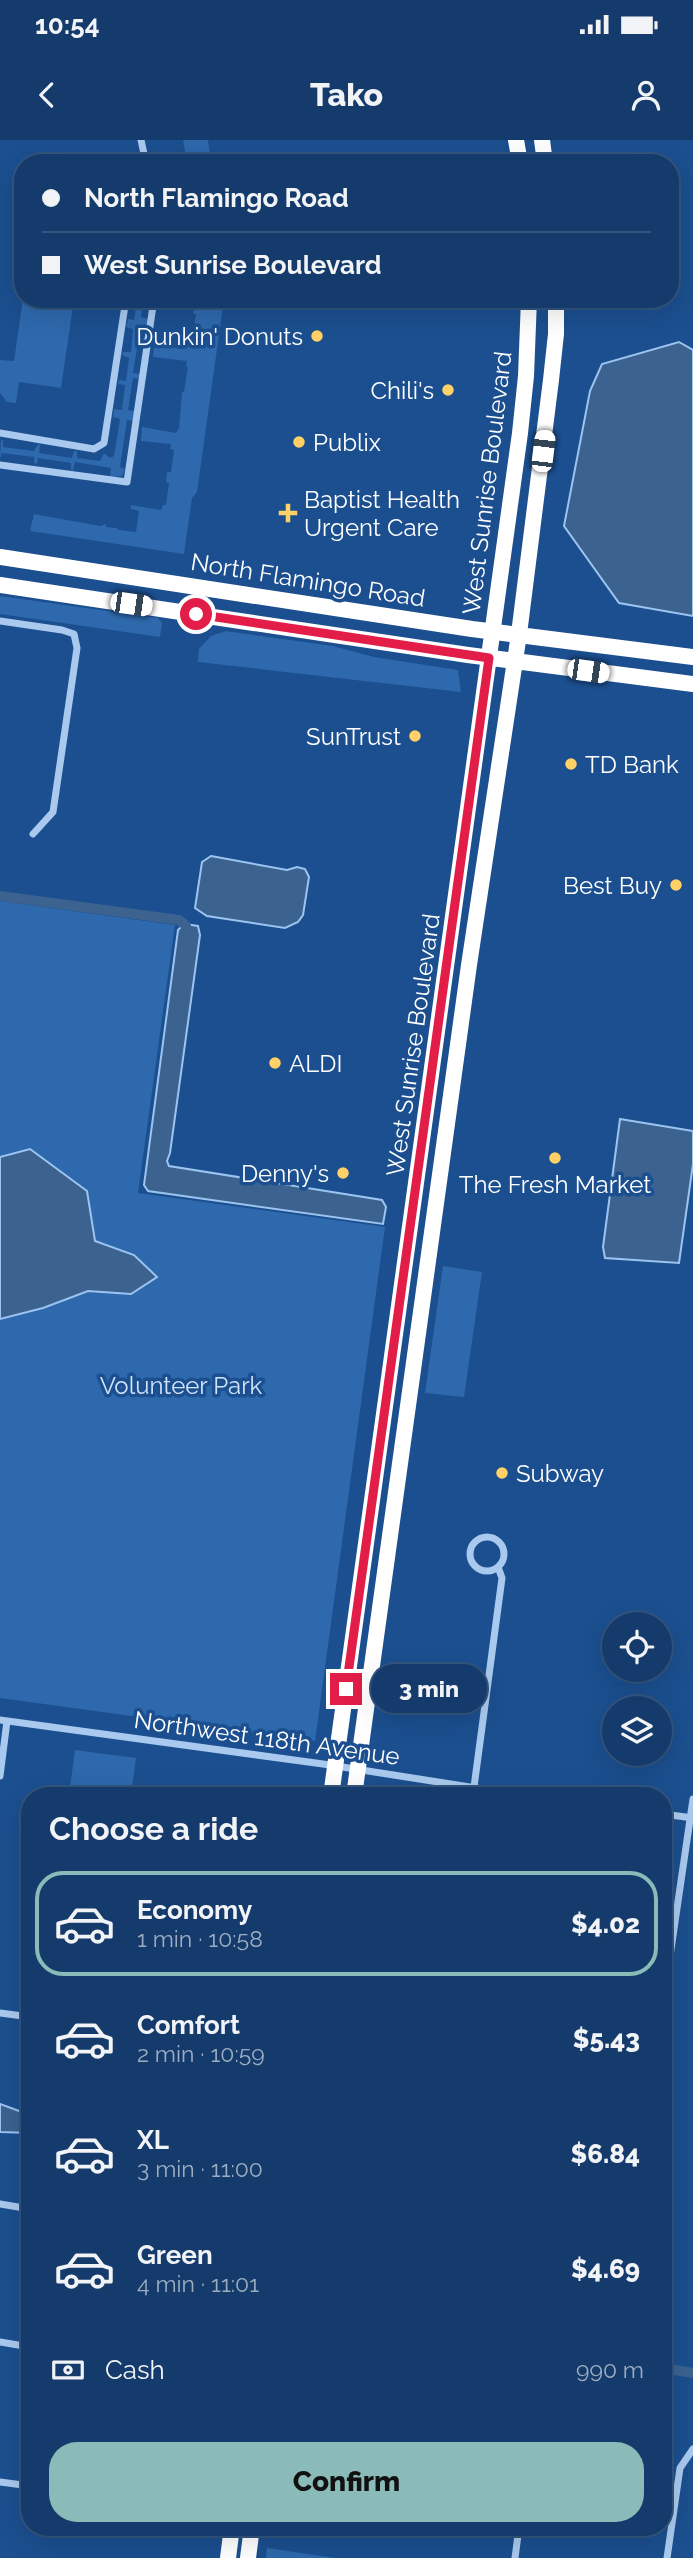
<!DOCTYPE html>
<meta charset="utf-8">
<style>
:root{--surface:#143b6b;--page:#1d4271;--text:#f1f3f6;--muted:#9dadc1;--line:#33557e;--accent:#8bbbb9}
body{margin:0;font-family:Raleway,sans-serif;background:var(--page);color:var(--text);height:100vh;display:flex;flex-direction:column;font-size:26px;white-space:nowrap}
*{box-sizing:border-box;margin:0}
p{font-size:23px;color:var(--muted)}
.icon{flex:none;width:38px;height:38px;fill:none;stroke:currentColor;stroke-width:2;stroke-linecap:round;stroke-linejoin:round}
.map{position:relative;flex:1;overflow:hidden}
.sheet{position:absolute;left:21px;top:1647px;width:651px;height:749px;display:flex;flex-direction:column;background:var(--surface);border-radius:28px;box-shadow:0 7px 28px #0002,0 0 0 2px var(--line)}
.sheet>*{flex:none}
.banner{position:absolute;left:14px;top:14px;width:665px;height:154px;border-radius:28px;box-shadow:0 7px 28px #0002,0 0 0 2px var(--line);display:grid;align-content:center;height:154px;padding:0 28px;background:var(--surface)}
.buttons{position:absolute;left:602px;top:1472px;display:grid;gap:14px}
.buttons a{display:grid;place-items:center;width:70px;height:70px;border-radius:50%;background:var(--surface);box-shadow:0 7px 28px #0002,0 0 0 2px var(--line);font-size:35px}
.end{position:absolute;width:32px;height:32px;margin:-16px;border:9px solid #e11d48;background:#fff;box-shadow:0 0 0 4px #fff}
.from{border-radius:50%}
.bubble{position:absolute;height:49px;border-radius:24px;background:var(--surface);box-shadow:0 7px 28px #0002,0 0 0 2px var(--line);font-size:23px;font-weight:800;line-height:49px;text-align:center}
.car{position:absolute;width:21px;height:42px;margin:-21px -10px;border-radius:9px;box-shadow:0 0 5px 2px #0007;background:linear-gradient(#fff 24%,#345 0 40%,#fff 0 76%,#345 0 86%,#fff 0)}
.banner b{display:flex;align-items:center;gap:24px;height:66px;font-size:26px}
.banner b+b{border-top:2px solid var(--line)}
.banner i{width:18px;height:18px;background:var(--text)}
ul{padding:0;list-style:none}
li{display:flex;align-items:center;gap:21px;height:105px;margin:0 14px 10px;padding:0 14px;border:4px solid transparent;border-radius:28px}
li div{flex:1}
li b{display:block;font-size:26px}
li em{font-style:normal;font-weight:800}
li.on{border-color:var(--accent)}
li>.icon{width:63px;height:63px;stroke-width:1.5}
h2{padding:0 28px;font-size:32px;line-height:84px}
.pay{display:flex;align-items:center;gap:18px;height:77px;padding:0 28px;font-size:26px}
.pay p{margin-inline-start:auto}
.primary-button{display:flex;gap:14px;margin-top:auto;padding:14px 28px}
.primary-button a{flex:1;height:80px;border-radius:28px;background:var(--accent);color:#111;font-size:28px;font-weight:800;line-height:80px;text-align:center}
.status{display:flex;justify-content:space-between;align-items:center;height:49px;padding:0 35px;background:var(--surface);direction:ltr}
.status svg{height:19px;fill:currentColor}
header{display:flex;justify-content:space-between;align-items:center;height:91px;padding:0 28px;background:var(--surface);font-size:32px;font-weight:800}
.map>svg:first-child{display:block}
.green{fill:#2e69ad}
.water{fill:#3c6290;stroke:#9cc4f0;stroke-width:2}
.lines{fill:none;stroke-linecap:round;stroke-linejoin:round}
.canal{stroke:#3c6290;stroke-width:10}
.street{stroke:#a9c9ee;stroke-width:7}
.highway{stroke:#fff;stroke-width:16}
.route{stroke:#e11d48;stroke-width:9}
.poi-dot{fill:#ffd166;stroke:#1b4f8f;stroke-width:2.5}
.labels{text-anchor:middle;dominant-baseline:central;stroke-width:7;stroke-linejoin:round;paint-order:stroke}
.poi-label{font-size:24px;fill:#fff;stroke:#1b4f8f;text-anchor:end}
.street-label{font-size:24px;fill:#fff;stroke:#1b4f8f}
.park-label{font-size:24px;fill:#cfe3fa;stroke:#1b4f8f}
</style>
<div class="status"><b>10:54</b><svg viewBox="0 0 49 12"><path d="M0 12V9h3v3zM5 12V6h3v6zM10 12V3h3v9zM15 12V0h3v12zM26 1h20v11H26zM47 4h2v5h-2z"/></svg></div>
<header><svg class="icon" aria-label="back" viewBox="0 0 24 24"><path d="M15 5l-7 7 7 7"/></svg>Tako<svg class="icon" aria-label="person" viewBox="0 0 24 24"><circle cx="12" cy="8" r="4"/><path d="M4 21q1-7 8-7t8 7"/></svg></header>
<div class="map">
<svg width="693" height="2418" viewBox="0 0 693 2418">
<rect width="100%" height="100%" fill="#1b4f8f"/>
<!-- green -->
<path class="green" d="M183,0H208L211,23H183V18L186,17Z
M23,159H74L61,248L19,242L16,263L7,262L0,253V220L14,221Z
M137,159H144L141,177L148,179L147,186L140,185L138,196L146,198L145,202H138L133,233L140,234L139,239L133,238L128,270L134,271L133,281L127,280L120,327L125,329L122,336L110,337L111,328L75,322L73,331L71,330V323L38,318L37,324L34,323V317L2,313L0,319L1,300H3V307L34,311L38,304L40,305L39,313L72,318L74,311H77V318L100,321L104,313L110,318L114,316L120,279L113,277L114,269L122,270L125,245L118,244L119,240L126,241L129,218L122,215L123,212H131L133,189L126,187L128,179L134,180Z
M195,159H224L197,352L192,358L184,414L30,391L34,374L100,386L106,384V387L117,388L118,390L136,392L139,371L131,369V365L161,370L163,365H166L169,343L166,342L167,332H171L174,310L170,309L171,304L141,301L142,287L176,293L179,288L182,252H184L188,227L186,226L187,221L153,217L155,200L170,203V207L183,209L184,206H188L189,201H192L196,174H193L194,169L190,168V163L195,164Z
M0,456L158,478L162,483L160,497L0,474Z
M226,491L333,506L374,517L458,530L461,552L198,522L199,509L211,496Z
M0,761L175,785L138,1053L385,1087L315,1601L0,1558Z
M443,1126L482,1132L464,1257L425,1253Z
M75,1610L136,1618L131,1655H69Z
M267,2408L335,2418H266Z"/>
<!-- water -->
<path class="water" d="M679,202L693,210V476L619,463L564,386L590,251L602,224Z
M211,716L287,730L297,727L305,729L309,737L303,775L298,782L285,788L207,776L195,768L202,722Z
M184,784L198,786L200,795L170,1013L167,1021L169,1026L382,1060L386,1067L383,1084L148,1051L144,1045L178,790Z
M620,979L693,991V1024L679,1123L605,1118L603,1107Z
M30,1009L87,1051L95,1101L134,1115L157,1137L131,1154L88,1151L43,1168L0,1179V1017Z
M0,1964L30,1975V1993L0,1992Z"/>
<g class="lines">
<!-- canal -->
<path class="canal" d="M0,756L179,780C185,784 189,788 188,796
M663,2228L693,2233"/>
<!-- street -->
<path class="street" d="M141,0L146,23
M0,293L94,309L104,303L126,159
M0,325L127,342L154,159
M0,481L62,490L74,494L77,508L53,672L33,694
M470 1414a17 17 0 1 1 34 0a17 17 0 1 1-34 0Z
M0,1580L323,1624L528,1656
M0,1636L7,1581
M474,1647L502,1438L498,1427
M663,1674L693,1678
M663,1864L693,1659
M0,1873L30,1877
M0,2064L30,2069
M0,2202L30,2207
M0,2342L30,2346
M515,2418L519,2387
M667,2418L680,2328L693,2309"/>
<!-- highway -->
<path class="highway" d="M516,0L520,23
M542,0L545,23
M0,417L472,489L693,517
M0,445L468,515L693,544
M331,1656L520,293L526,236L529,159
M354,1656L469,825L519,494L551,240L556,194V159
M228,2418L232,2387
M248,2418L252,2387"/>
</g>
<g class="lines">
<!-- route -->
<path class="route" d="M196,474L489,518L346,1549"/>
</g>
<!-- markers -->
<g class="poi-dot">
<circle cx="317" cy="196" r="7"/>
<circle cx="448" cy="250" r="7"/>
<circle cx="299" cy="302" r="7"/>
<path d="M284.5 362.5h7v7h7v7h-7v7h-7v-7h-7v-7h7z"/>
<circle cx="415" cy="596" r="7"/>
<circle cx="571" cy="624" r="7"/>
<circle cx="676" cy="745" r="7"/>
<circle cx="275" cy="923" r="7"/>
<circle cx="555" cy="1018" r="7"/>
<circle cx="343" cy="1033" r="7"/>
<circle cx="502" cy="1333" r="7"/>
</g>
<g class="labels">
<!-- poi labels -->
<g class="poi-label">
<text x="303" y="196">Dunkin' Donuts</text>
<text x="434" y="250">Chili's</text>
<text x="313" y="302" text-anchor="start">Publix</text>
<text x="304" y="359" text-anchor="start">Baptist Health<tspan x="304" dy="28">Urgent Care</tspan></text>
<text x="401" y="596">SunTrust</text>
<text x="585" y="624" text-anchor="start">TD Bank</text>
<text x="662" y="745">Best Buy</text>
<text x="289" y="923" text-anchor="start">ALDI</text>
<text x="329" y="1033">Denny's</text>
<text x="555" y="1044" text-anchor="middle">The Fresh Market</text>
<text x="516" y="1333" text-anchor="start">Subway</text>
</g>
<!-- street labels -->
<g class="street-label">
<text transform="translate(487 343) rotate(-83)">West Sunrise Boulevard</text>
<text transform="translate(308 440) rotate(9)">North Flamingo Road</text>
<text transform="translate(413 905) rotate(-82)">West Sunrise Boulevard</text>
<text transform="translate(267 1598) rotate(8)">Northwest 118th Avenue</text>
</g>
<!-- park labels -->
<g class="park-label">
<text x="181" y="1245">Volunteer Park</text>
</g>
</g>
</svg>
<div class="buttons">
<a><svg class="icon" aria-label="locate" viewBox="0 0 24 24"><circle cx="12" cy="12" r="6"/><path d="M12 2v4M12 18v4M2 12h4M18 12h4"/></svg></a>
<a><svg class="icon" aria-label="layers" viewBox="0 0 24 24"><path d="M12 4l9 5-9 5-9-5zM3 14l9 5 9-5"/></svg></a>
</div>
<i class="end from" style="left:196px;top:474px"></i>
<i class="end" style="left:346px;top:1549px"></i>
<div class="bubble" style="left:371px;top:1524px;width:116px">3 min</div>
<i class="car" style="left:543px;top:311px;rotate:7deg"></i>
<i class="car" style="left:131px;top:464px;rotate:98deg"></i>
<i class="car" style="left:588px;top:531px;rotate:98deg"></i>
<div class="banner">
<b><i class="from"></i>North Flamingo Road</b>
<b><i></i>West Sunrise Boulevard</b>
</div>
<section class="sheet">
<h2>Choose a ride</h2>
<ul>
<li class="on"><svg class="icon" aria-label="car" viewBox="0 0 24 24"><path d="M5 17H2v-5l4-1 3-4h7l3 4 3 1v5h-3M9 17h6M6 11h13"/><circle cx="7" cy="17" r="2"/><circle cx="17" cy="17" r="2"/></svg><div><b>Economy</b><p>1 min · 10:58</p></div><em>$4.02</em></li>
<li><svg class="icon" aria-label="car" viewBox="0 0 24 24"><path d="M5 17H2v-5l4-1 3-4h7l3 4 3 1v5h-3M9 17h6M6 11h13"/><circle cx="7" cy="17" r="2"/><circle cx="17" cy="17" r="2"/></svg><div><b>Comfort</b><p>2 min · 10:59</p></div><em>$5.43</em></li>
<li><svg class="icon" aria-label="car" viewBox="0 0 24 24"><path d="M5 17H2v-5l4-1 3-4h7l3 4 3 1v5h-3M9 17h6M6 11h13"/><circle cx="7" cy="17" r="2"/><circle cx="17" cy="17" r="2"/></svg><div><b>XL</b><p>3 min · 11:00</p></div><em>$6.84</em></li>
<li><svg class="icon" aria-label="car" viewBox="0 0 24 24"><path d="M5 17H2v-5l4-1 3-4h7l3 4 3 1v5h-3M9 17h6M6 11h13"/><circle cx="7" cy="17" r="2"/><circle cx="17" cy="17" r="2"/></svg><div><b>Green</b><p>4 min · 11:01</p></div><em>$4.69</em></li>
</ul>
<div class="pay"><svg class="icon" aria-label="cash" viewBox="0 0 24 24"><path d="M3 7h18v10H3z"/><circle cx="12" cy="12" r="2"/></svg>Cash<p>990 m</p></div>
<div class="primary-button"><a>Confirm</a></div>
</section>
</div>
